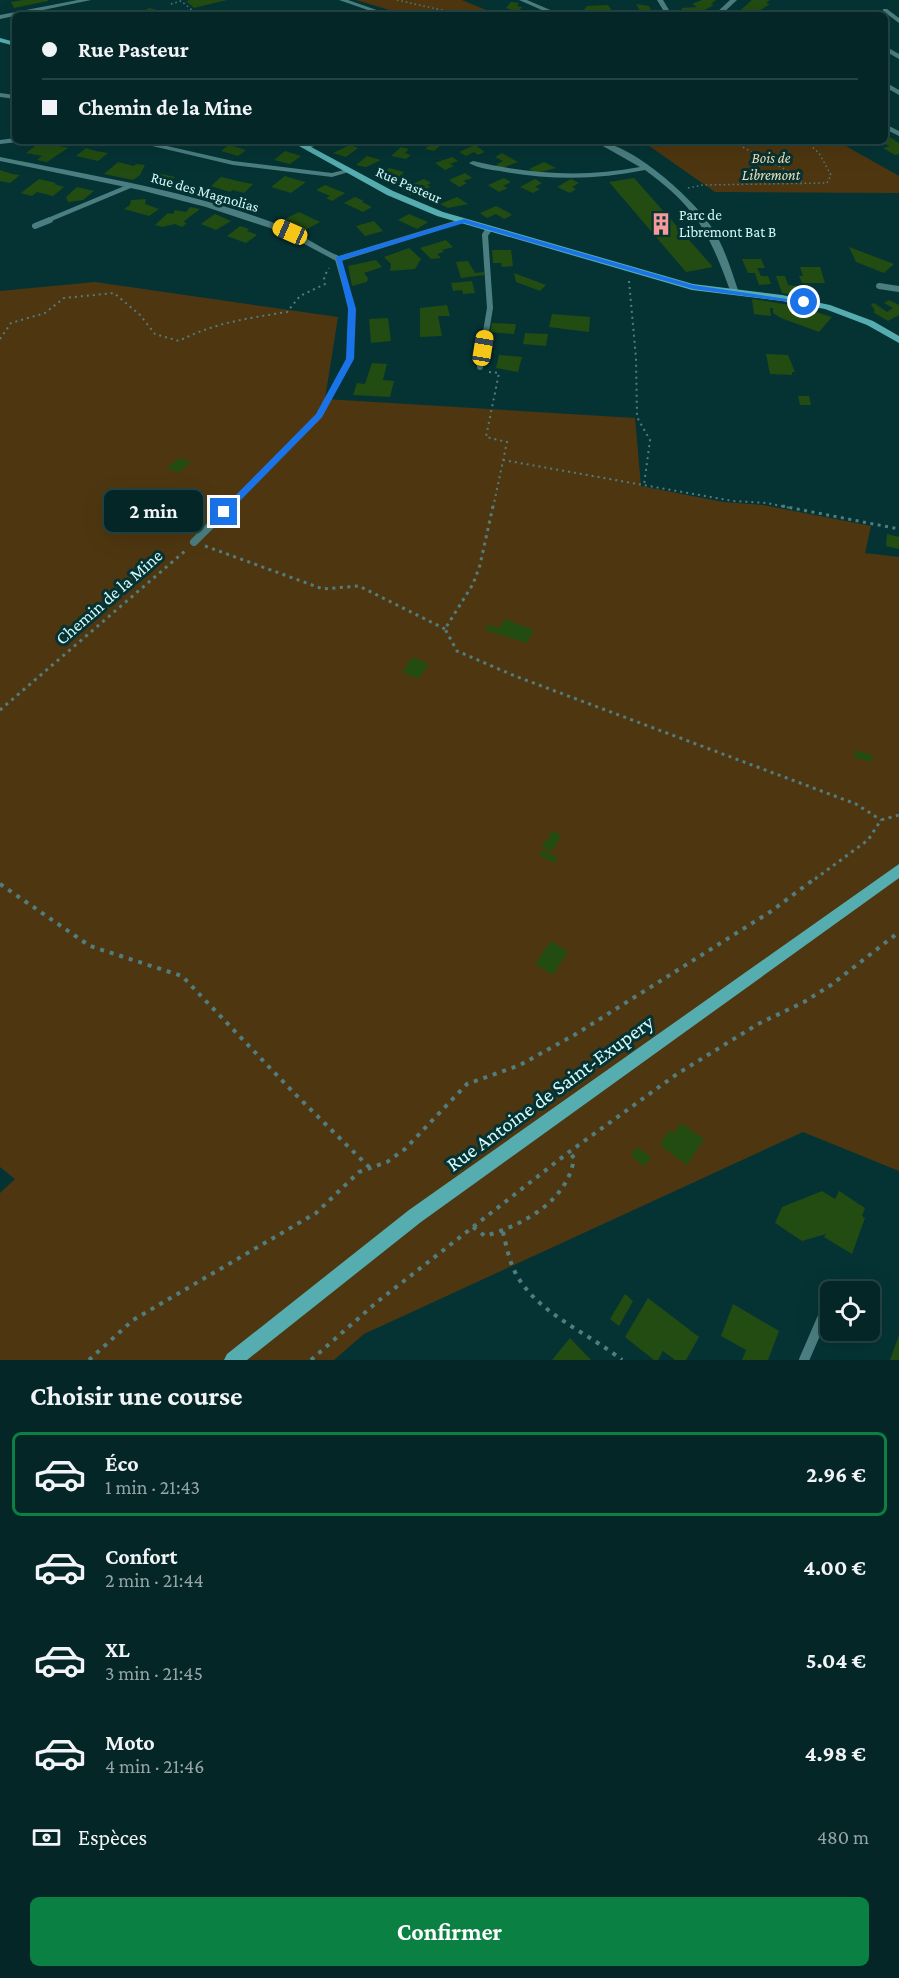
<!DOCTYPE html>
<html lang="fr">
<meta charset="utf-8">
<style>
:root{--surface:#042627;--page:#123233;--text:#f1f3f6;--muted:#97a5a7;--line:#254344;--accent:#0b8043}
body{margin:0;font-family:"Crimson Pro",serif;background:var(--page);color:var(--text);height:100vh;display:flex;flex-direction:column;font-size:22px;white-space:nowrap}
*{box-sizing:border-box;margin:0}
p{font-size:20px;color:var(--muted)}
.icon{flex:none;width:33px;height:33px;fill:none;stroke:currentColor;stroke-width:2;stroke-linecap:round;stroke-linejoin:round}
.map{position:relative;height:1360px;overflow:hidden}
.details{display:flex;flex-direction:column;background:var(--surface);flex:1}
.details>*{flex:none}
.top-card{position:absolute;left:12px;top:12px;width:876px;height:132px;border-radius:9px;box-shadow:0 6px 24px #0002,0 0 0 2px var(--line);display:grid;align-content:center;height:132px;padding:0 30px;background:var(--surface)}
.buttons{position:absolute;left:820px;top:1281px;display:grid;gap:12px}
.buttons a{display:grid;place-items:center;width:60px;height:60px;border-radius:9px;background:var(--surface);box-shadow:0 6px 24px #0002,0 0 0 2px var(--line);font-size:30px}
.end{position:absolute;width:27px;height:27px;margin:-14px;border:8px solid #1a73e8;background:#fff;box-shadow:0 0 0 3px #fff}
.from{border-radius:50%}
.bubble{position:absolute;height:42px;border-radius:9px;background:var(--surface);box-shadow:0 6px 24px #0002,0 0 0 2px var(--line);font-size:20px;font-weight:700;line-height:42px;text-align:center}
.car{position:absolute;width:18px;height:36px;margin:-18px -9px;border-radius:8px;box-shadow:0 0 4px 2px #0007;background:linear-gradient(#f5c518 24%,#345 0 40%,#f5c518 0 76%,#345 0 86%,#f5c518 0)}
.top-card b{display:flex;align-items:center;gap:21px;height:57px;font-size:22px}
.top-card b+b{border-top:2px solid var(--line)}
.top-card i{width:15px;height:15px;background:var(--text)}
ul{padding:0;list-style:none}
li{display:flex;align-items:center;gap:18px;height:84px;margin:0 12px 9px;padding:0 18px;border:3px solid transparent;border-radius:9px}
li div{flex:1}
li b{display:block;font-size:22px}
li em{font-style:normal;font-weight:700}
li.active{border-color:var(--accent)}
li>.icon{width:54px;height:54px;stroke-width:1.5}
h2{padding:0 30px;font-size:27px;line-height:72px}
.pay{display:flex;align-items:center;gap:15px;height:66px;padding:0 30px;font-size:22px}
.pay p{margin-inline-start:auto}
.button{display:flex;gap:12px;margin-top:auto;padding:12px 30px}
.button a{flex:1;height:69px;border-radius:9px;background:var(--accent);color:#fff;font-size:24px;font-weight:700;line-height:69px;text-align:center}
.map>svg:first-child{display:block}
.green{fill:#4e3710}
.building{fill:#224c12}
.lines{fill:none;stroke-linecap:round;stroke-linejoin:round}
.path-far3{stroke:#527d7e;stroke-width:1.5;stroke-dasharray:1.5 3;stroke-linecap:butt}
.path-far2{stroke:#527d7e;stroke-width:2;stroke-dasharray:2 4;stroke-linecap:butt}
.path-far1{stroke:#527d7e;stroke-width:3;stroke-dasharray:3 4.5;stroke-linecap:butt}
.path{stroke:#527d7e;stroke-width:4;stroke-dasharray:4 6;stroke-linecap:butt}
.lane-far3{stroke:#4b7e80;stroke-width:4.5}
.lane-far2{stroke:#4b7e80;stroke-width:6}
.lane-far1{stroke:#4b7e80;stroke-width:8}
.lane{stroke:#4b7e80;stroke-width:10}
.street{fill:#4b7e80;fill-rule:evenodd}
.secondary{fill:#56adb0;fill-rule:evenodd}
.route{fill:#1a73e8}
.labels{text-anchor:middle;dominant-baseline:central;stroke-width:6;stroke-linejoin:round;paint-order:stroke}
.far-park-label{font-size:15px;font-style:italic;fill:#f8deb5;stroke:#053334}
.far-street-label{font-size:15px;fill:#d4fafb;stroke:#053334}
.far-poi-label{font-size:15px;fill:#d4fafb;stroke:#053334;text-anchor:start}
.street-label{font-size:18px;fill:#d4fafb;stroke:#053334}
.near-street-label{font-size:21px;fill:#d4fafb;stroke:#053334}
</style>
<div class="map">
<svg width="899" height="1360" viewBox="0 0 899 1360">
<rect width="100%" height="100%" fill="#053334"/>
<!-- green -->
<path class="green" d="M356,0H462L498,15H406Z
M642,141H837L899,176V193L715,192Z
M95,282L338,317L325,399L635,418L641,486L723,502L763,505L871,526L865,553L899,557V1171L803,1132L364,1334L334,1360H0V1193L15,1179L0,1167V291Z"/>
<!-- building -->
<path class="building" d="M22,0H48V1L14,8L11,2Z
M227,0L194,8L186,1L190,0Z
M702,0H716L711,4L714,5L703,11L684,12L681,8L697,7L692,4Z
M752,0H770L766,3L770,4L757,12L761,13L759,15H735Z
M511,2L519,3L517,6L522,7L518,12L506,8Z
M636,4L649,6L653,14H642Z
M608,5L612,11L601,12L598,15L582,12L587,6Z
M149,8L172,14V15H137Z
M888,136L899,143V154L895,155L883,148L889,146L880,141H885V137Z
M173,141H205L197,146Z
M427,141H434L443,143L434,151L425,149L430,145L425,143Z
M39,143H46L68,148L47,162L37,160L42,156L26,153Z
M229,145L246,150L238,156L221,151Z
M350,145L358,148L346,157L333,153Z
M475,145L485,152L478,155L474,152L466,156L459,152Z
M401,147L409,149L405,153L411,155L406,159L391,156Z
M86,148L96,151L108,153L98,161L76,156Z
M285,151L301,156L290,164L274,160Z
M502,153L518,162L502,168L496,165L503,161L495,157Z
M367,156L381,160L366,167L356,165Z
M452,157L458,161L450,164L454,166L445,170L435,163Z
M118,162L134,166L136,164L145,165L140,175L133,180L104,174Z
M544,162L556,168L537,173L529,169Z
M389,168L404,172L399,177L393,175L388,180L379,177Z
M0,170L12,174L20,175L10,183L0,181Z
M157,173L175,177L167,185L149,181Z
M465,173L472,178L463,181L467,183L459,187L449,180Z
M285,176L298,180L306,182L291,193L271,187Z
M221,177L242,182L253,184L244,193L233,190L230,192L211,186Z
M504,178L511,182L503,186L508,188L499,192L488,185Z
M634,178L713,267L686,272L609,182Z
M39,179L56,183L54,184L64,187L53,196L37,192L32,196L21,193Z
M424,179L431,183L427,185L431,187L410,195L401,189Z
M535,179L542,183L535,187L540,189L533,193L520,187Z
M571,179L579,183L572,187L576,189L570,193L557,187Z
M325,185L345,193L332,201L326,198L330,196L316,190Z
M77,187L94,191L83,200L68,202L66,197Z
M355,197L364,201L362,202L372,207L363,212L344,203Z
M457,197L468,204L448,208L440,204Z
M146,199L145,204L159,209L149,216L124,209L130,205L131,200Z
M496,206L508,212L512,215L504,219L496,214L487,218L480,213Z
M190,207L200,209L183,222L187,223L182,227L175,224L162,227L155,225L168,213L173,214L175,210L186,212Z
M299,212L320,222L305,230L285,219Z
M215,214L231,221L216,230L201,224Z
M409,214L428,222L417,229L398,220Z
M374,221L383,231L365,236L356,226Z
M240,226L249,229L247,231L257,235L246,243L227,236Z
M446,240L453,247L442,250L444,252L437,254L441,258L431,259L420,248Z
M849,247L894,264L884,273L856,262Z
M409,248L421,259L415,269L390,271L391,264L384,257Z
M492,250H511L513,266L502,267L501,263H493Z
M742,259H761L765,268H757L761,276H768L771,284L759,285L755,273H748Z
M376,260L382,267L364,273L368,278L367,282L352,286L348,266Z
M468,261L475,273L484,272V275L461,278L456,262Z
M800,267H820L825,283H802L799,276H803Z
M514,273L546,285L540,291L516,282Z
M776,276H785L788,285L803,287L807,297L782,293Z
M472,281L475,293L463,294L462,290L453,291L451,283Z
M752,299L797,306L832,317L819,332L781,318L773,313V308H770L771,316L754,314Z
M889,300L899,305V315L888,321L873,312L875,311L871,304L874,303L887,312L893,308L884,303Z
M447,305L450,316H438L442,336L420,337V308Z
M552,314L590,317L589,332L549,327Z
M388,318L391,341L371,343L369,319Z
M492,323L516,324L514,334L490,332Z
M525,333L548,334L546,346L523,344Z
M766,354L788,355L795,372H792V375L770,374Z
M499,355L522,357L518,372L496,368Z
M372,363L387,364L383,380L394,381L390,397L353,395L357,383L365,384Z
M798,396H809L811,405H800Z
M179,458L191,462L178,473L167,468Z
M887,534L899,537V549L886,546Z
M505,619L534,630L527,643L485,630L488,625L499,628Z
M413,657L429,664L418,679L402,672Z
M856,750L873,756L871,762L854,757Z
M553,831L561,836L551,852L542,847Z
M542,850L558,858L554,863L539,855Z
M551,941L568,952L553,975L535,964Z
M681,1123L704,1139L687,1165L660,1145L669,1130L674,1133Z
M637,1147L651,1157L644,1166L631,1156Z
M822,1191L835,1199L839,1191L865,1208L862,1216L865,1218L852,1254L824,1237L826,1234L802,1241L775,1223L782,1207Z
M625,1294L633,1301L619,1326L610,1319Z
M648,1298L699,1337L686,1360H675L663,1351L658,1360H654L625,1337Z
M733,1304L779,1331L768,1360H742L746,1350L721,1336Z
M899,1336V1360H890L899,1335Z
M570,1338L591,1360H552Z"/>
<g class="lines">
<!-- path-far3 -->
<path class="path-far3" d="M397,0L464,15
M171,4L181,1L192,10L213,15
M212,15L235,11
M731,141L798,176L803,184
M688,188L703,185L827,183L831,175L819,153L805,141"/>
<!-- path-far2 -->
<path class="path-far2" d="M629,281L636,358L637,417L650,440L644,485
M0,339L11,323L45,313L64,298L114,293L140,315L155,334L179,341C213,323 249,318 287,312L300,296L325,284L324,277L329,268
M489,372L499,373L486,437L507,442L493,508
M503,460L733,501L767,503L790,508"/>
<!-- path-far1 -->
<path class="path-far1" d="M493,506L480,565L473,584L445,629L457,651L515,676L856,804L881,820
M782,506L899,529
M205,546L323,589L359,586L445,629
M0,710L185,551
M815,879L868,840L881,820L899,815"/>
<!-- path -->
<path class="path" d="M0,884L90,946L182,976L294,1093L370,1168
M473,1227L485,1236C523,1225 568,1201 574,1158L570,1153
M503,1232C506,1245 509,1260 515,1272C536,1313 587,1332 622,1360
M89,1360L133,1320L316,1213L359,1172L387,1162L405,1149L467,1084L520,1065L576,1034L770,912L817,877
M311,1360L377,1302L569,1152L677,1074L758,1024L804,1002L831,985L899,932"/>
<!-- lane-far3 -->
<path class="lane-far3" d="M46,221L130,186"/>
<!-- lane-far2 -->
<path class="lane-far2" d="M35,226L50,220
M879,286L899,289
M480,367L490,308L485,235L489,229
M228,508L319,416L350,359L352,309L338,259"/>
<!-- lane-far1 -->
<path class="lane-far1" d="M194,542L230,506"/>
<!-- lane -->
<path class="lane" d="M804,1360L827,1307"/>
<!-- street -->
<path class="street" d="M78,0H91L0,19V15Z
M339,0H348L391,15H382Z
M519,0H527L562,15H553Z
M657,0H663L672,15H666Z
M730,0H737L721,15H714Z
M883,9H887L899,18V23L883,11Z
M885,46L899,54V59L885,51Z
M885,82L899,90V95L885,87Z
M0,93L15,95V99L0,97Z
M885,124L899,131V136L885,129Z
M15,138V141L18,142L0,144V140Z
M131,141H145L233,161L332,173L348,169L352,171L332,177L233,165Z
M313,141H323L308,149L301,147Z
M594,141C630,141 695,200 713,229C725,249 732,272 739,293L738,295L731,293C709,233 698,209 645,170C597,180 549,180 500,171C490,170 478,168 469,163L473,161C528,174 584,178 640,167Z
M0,157C94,176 192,191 282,226C302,234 319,248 339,256L461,219L468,221L338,262L282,232L206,207L140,190L0,161Z"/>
<!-- secondary -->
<path class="secondary" d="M0,38L15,42V46L0,42Z
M290,141H300L393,191L443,212L693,284L782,295L830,305L873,321L899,336V343L867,325L825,309L782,301L692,290L437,216L387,195Z
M899,864V878L421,1222L247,1360H224L227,1354L409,1210Z"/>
</g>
<!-- route -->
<path class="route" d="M464,219L693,285L808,302L804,304L693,289L464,223L342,260L356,309L354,359L322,417L227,514H221V510L316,414L346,359L348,309L336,257Z"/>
<!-- icons -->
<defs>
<g id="building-bare" transform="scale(1.8)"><path d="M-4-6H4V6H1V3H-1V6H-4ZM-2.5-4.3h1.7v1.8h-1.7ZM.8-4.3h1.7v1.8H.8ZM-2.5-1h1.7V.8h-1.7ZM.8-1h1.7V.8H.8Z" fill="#f59b9d" stroke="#053334" stroke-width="2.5" paint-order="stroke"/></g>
</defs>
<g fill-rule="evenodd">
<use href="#building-bare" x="661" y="224"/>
</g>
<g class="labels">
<!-- far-park labels -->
<g class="far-park-label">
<text x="771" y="158">Bois de<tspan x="771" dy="17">Libremont</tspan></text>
</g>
<!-- far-street labels -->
<g class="far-street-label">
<text transform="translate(409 185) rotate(24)">Rue Pasteur</text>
<text transform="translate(205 192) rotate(16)">Rue des Magnolias</text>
</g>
<!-- far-poi labels -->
<g class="far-poi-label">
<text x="679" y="215">Parc de<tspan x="679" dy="17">Libremont Bat B</tspan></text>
</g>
<!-- street labels -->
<g class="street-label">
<text transform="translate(109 597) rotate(-41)">Chemin de la Mine</text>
</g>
<!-- near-street labels -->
<g class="near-street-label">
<text transform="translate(550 1093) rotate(-36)">Rue Antoine de Saint-Exupery</text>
</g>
</g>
</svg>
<div class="buttons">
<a><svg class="icon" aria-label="locate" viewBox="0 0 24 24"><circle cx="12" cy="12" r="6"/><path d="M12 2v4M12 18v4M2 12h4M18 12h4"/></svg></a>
</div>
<i class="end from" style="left:804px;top:302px"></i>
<i class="end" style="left:224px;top:512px"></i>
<div class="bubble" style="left:104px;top:490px;width:99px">2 min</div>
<i class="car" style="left:290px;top:232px;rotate:294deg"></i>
<i class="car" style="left:483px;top:348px;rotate:9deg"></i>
<div class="top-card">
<b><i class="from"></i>Rue Pasteur</b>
<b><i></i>Chemin de la Mine</b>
</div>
</div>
<section class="details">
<h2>Choisir une course</h2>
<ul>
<li class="active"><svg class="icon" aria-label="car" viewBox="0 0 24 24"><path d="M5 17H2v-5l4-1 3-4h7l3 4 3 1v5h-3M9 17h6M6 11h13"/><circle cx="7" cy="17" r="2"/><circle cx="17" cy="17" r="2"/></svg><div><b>Éco</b><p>1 min · 21:43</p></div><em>2.96 €</em></li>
<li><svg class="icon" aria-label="car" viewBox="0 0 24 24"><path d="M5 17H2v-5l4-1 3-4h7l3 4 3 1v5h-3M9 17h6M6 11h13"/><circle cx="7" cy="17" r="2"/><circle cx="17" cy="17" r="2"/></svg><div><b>Confort</b><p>2 min · 21:44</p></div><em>4.00 €</em></li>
<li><svg class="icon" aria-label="car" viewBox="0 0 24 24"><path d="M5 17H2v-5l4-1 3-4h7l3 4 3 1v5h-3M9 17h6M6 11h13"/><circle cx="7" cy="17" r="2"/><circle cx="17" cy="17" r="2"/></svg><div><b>XL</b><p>3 min · 21:45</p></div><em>5.04 €</em></li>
<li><svg class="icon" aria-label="car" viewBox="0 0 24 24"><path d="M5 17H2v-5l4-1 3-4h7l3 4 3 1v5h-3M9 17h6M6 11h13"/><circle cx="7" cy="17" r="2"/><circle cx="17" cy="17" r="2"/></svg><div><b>Moto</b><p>4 min · 21:46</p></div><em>4.98 €</em></li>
</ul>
<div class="pay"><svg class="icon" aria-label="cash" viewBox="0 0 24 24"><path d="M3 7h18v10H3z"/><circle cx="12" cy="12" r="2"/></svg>Espèces<p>480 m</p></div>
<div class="button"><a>Confirmer</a></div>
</section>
